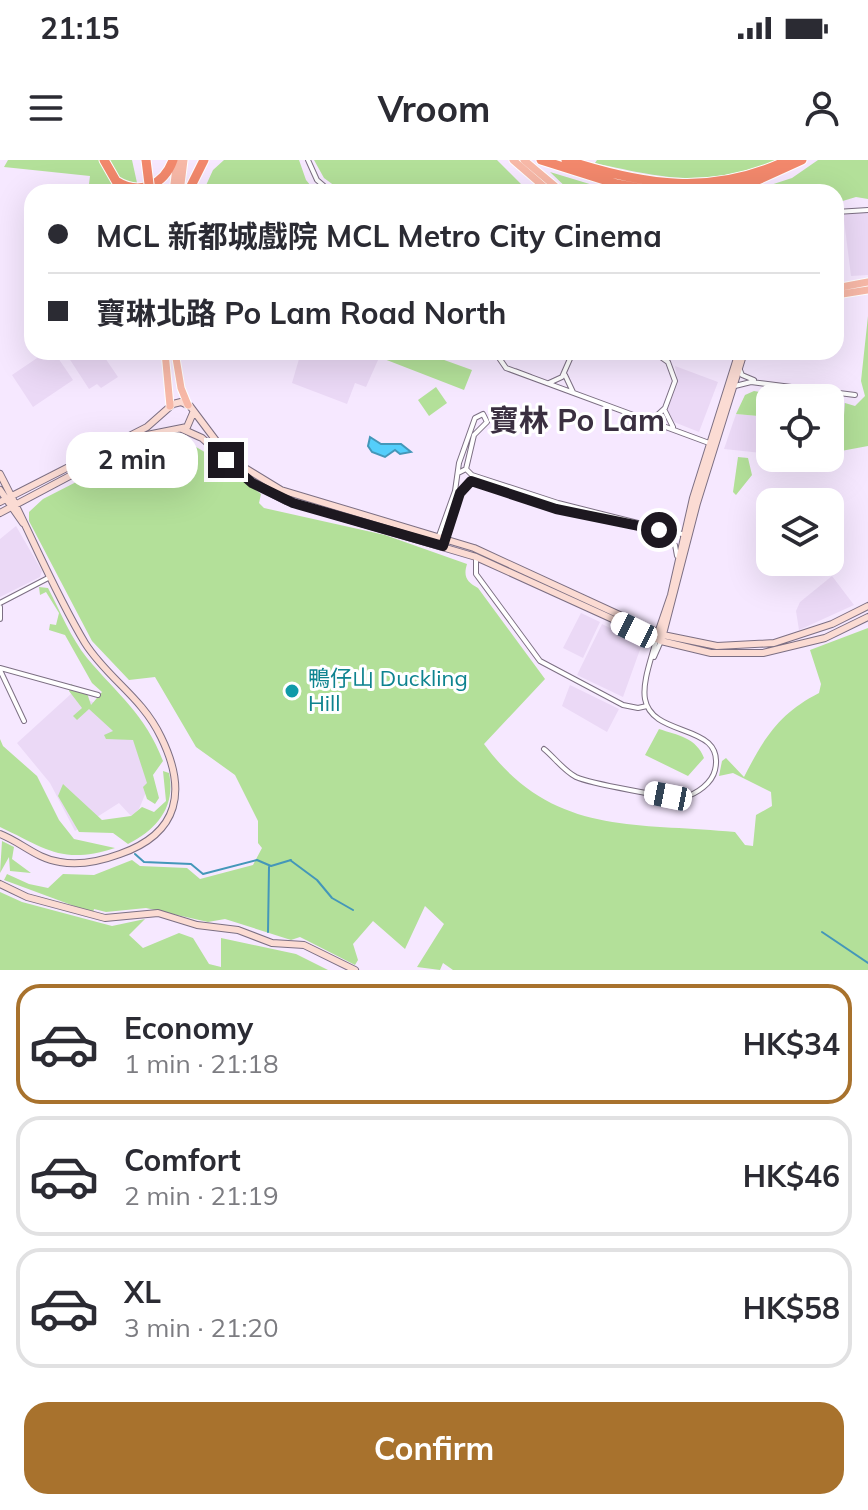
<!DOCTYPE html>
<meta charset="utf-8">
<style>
:root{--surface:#fff;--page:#f2f2f3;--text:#2b2b33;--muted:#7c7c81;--line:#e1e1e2;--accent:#a8722d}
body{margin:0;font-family:Mulish,"Noto Sans TC",sans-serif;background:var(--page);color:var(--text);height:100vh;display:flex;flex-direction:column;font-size:30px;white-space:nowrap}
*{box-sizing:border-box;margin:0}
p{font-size:26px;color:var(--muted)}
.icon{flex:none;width:44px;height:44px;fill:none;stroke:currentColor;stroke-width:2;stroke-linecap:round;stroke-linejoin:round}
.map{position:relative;height:810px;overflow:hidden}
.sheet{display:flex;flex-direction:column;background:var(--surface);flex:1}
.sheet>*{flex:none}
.top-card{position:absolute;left:24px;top:24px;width:820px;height:176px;border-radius:24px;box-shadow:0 8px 32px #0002;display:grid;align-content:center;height:176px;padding:0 24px;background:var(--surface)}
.tools{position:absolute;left:756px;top:224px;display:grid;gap:16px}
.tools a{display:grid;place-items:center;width:88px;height:88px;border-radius:16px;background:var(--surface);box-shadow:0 8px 32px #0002;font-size:40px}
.end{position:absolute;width:36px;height:36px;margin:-18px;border:10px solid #1d1820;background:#fff;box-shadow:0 0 0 4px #fff}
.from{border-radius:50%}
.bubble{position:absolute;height:56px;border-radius:24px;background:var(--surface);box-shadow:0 8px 32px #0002;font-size:26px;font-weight:700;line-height:56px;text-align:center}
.car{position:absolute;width:24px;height:48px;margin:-24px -12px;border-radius:10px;box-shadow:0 0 6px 2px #0007;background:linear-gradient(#fff 24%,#345 0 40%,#fff 0 76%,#345 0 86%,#fff 0)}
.top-card b{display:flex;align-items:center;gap:28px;height:76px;font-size:30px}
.top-card b+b{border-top:2px solid var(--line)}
.top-card i{width:20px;height:20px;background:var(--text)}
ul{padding:14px 0 0;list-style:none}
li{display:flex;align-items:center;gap:24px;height:120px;margin:0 16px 12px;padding:0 8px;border:4px solid var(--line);border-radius:24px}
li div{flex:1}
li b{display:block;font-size:30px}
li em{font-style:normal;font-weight:700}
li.selected{border-color:var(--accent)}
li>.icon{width:72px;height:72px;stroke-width:1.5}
.primary-button{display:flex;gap:16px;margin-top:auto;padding:16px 24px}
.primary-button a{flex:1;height:92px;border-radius:24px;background:var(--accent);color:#fff;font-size:32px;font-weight:700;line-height:92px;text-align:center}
.status{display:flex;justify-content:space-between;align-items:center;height:56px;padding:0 40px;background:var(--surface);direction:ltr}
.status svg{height:22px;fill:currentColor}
header{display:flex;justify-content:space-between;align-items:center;height:104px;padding:0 24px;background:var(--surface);font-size:36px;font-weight:700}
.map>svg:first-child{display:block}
.built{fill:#ebd9f6}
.green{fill:#b3e099}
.water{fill:#54cefb;stroke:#4497b9;stroke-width:2}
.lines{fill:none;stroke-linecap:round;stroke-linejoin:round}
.stream{stroke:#4497b9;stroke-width:2}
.street-casing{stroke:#7c6f83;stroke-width:6}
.secondary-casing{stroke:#7c6f83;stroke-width:8}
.primary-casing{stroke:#fff;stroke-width:9}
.highway-casing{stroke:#fff;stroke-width:11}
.street{stroke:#fff;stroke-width:4}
.secondary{stroke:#fbdbd3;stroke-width:6}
.primary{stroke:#f7b8a7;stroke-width:7}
.highway{stroke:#f2886c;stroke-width:9}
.highway-bridge-casing{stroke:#fff;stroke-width:11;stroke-linecap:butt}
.highway-bridge{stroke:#f2886c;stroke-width:9}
.route{stroke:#1d1820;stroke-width:10}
.culture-dot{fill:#0f9aa8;stroke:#fff;stroke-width:3}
.labels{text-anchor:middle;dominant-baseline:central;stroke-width:6;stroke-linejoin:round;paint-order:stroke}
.culture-label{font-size:22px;fill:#0d838f;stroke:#fff;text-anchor:start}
.district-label{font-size:30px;font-weight:bold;fill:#3a2f40;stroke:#fff}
</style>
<div class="status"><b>21:15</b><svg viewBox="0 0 49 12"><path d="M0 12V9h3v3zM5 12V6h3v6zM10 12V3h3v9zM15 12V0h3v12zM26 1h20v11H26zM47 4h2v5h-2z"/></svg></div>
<header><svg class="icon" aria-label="menu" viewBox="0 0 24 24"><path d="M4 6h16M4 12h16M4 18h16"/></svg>Vroom<svg class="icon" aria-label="person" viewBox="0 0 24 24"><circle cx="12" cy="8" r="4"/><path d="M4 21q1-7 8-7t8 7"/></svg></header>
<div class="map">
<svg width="868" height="810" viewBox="0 0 868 810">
<rect width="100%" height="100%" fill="#f6e8ff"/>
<!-- built -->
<path class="built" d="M843,52H868V115L851,116Z
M46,192H54L73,220L33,247L12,215Z
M65,192H101L118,217L101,228L97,224L89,229Z
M301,192H359L378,200L366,227L355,223L347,244L292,223Z
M675,206L718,222L699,272L674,262L667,250L678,223Z
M830,241L845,243L841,291L830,293Z
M736,254L770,257V294L724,289Z
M16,366L42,411L40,417L0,437V379Z
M832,416L854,445L799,470L796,451L800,442Z
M581,453L600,462L583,498L563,488Z
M602,464L642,484L623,537L577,515Z
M570,525L619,549L607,572L562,546Z
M72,533L102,546L133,579L149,625L139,649L131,656L119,643L75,671L50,623L17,583Z"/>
<!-- green -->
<path class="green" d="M8,0H132L139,32H88L90,16L4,7Z
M224,0H299L306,20L316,32H203L213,10Z
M314,0H497L529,32H343L324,18Z
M597,0H779C703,27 671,20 595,3Z
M818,0H868V39L856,37L836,43V32H749L792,18Z
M550,12L616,32H571Z
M868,156V286L841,291L845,243L855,246L865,236L861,221Z
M366,192H422L472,210L464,230Z
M436,227L447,243L429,256L418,240Z
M754,231L782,236L770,238V257L736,254L745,235Z
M175,275L203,291L261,334L259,343L264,348L385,375L467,404C463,417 467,422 478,428L545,519L484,584C552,677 636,662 735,672L745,685L753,686L756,655L772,646L771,632L733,613L719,616L722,601L726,598L744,617C765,576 780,553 819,533L821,524L810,490L868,468V810H453L443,803L440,810L417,807L444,764L425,746L405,789L373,761L353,784L358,800L355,805L300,777L291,780L225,759L208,762L146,748L106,752L94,749L93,753L4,720L7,714L29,724L48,728L63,714L94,715L132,700L140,706L187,708L200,719L253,705L262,688L258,683V661L235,615L196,587L155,517L129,520L92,481L29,361V352L43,339L166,276Z
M738,297L748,298L752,315L736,335L733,332Z
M39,427L48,428C60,451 71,478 87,498C118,535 145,554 163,601L153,615L159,638L155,644L147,639L143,627L147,623L133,580L106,579L104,575L113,571L89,549L77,560L73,556L82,548L69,531L71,524L87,533L91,545L102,532L92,523L65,475L49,470L50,464L56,465L59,453L46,432L40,435Z
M659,569C677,575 697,578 704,598L688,616L645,595Z
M0,579L3,586L37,616L59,660L74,679L115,688C62,705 47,689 0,667Z
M163,611L169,613C176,647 157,669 128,684L113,673L79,672L58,636L63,624L102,660L131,656L142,647L154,652L166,641Z
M2,681L14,687L12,699L31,713L10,711L9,697L0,713Z
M0,732L22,742L112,766L145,759L129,775L143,788L179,773L193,778L209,804L221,807V778L296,794L328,810H0Z"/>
<!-- water -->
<path class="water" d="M370,277L381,284H401L411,292L400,294L395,290L385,297L372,292L368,286Z"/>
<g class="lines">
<!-- stream -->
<path class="stream" d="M135,694L144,702L191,704L203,714L257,700L271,706L291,700
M290,700L317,720L332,738L353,750
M268,772L269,707
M822,772L868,803"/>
<!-- street casing -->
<g class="street-casing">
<path id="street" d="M308,0L317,20L331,32
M836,52L868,50
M495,192L506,208L709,283
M740,210L742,215L754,220
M515,211L531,217
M565,215L573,232
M549,223L562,217L573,192
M735,226L751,222L855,235
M665,251L673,267
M652,260L665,248L675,221L668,202L654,192
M458,313L466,309L472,315L558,343L686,375
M471,321L556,349L626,362
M661,371L675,385L677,396
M436,384L455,331L459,303L475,258L483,254L487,262L474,275L466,309
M443,386L460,333L470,321
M476,397V414L540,501L623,545L638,548L647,546
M0,443L50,417
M0,447V459
M654,497L661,481
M0,508L98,535
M0,510L24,561
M544,589C554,597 564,611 576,617C589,623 671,639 684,637C697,634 712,623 715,610C726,562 652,579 645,539C642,522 652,497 656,480"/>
</g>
<!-- secondary casing -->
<g class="secondary-casing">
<path id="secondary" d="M182,269L202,278L252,323L286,341L476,397L661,481L711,493H763L825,478L868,457
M0,314C29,369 52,428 85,483C107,518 142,537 161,577C187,630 180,673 120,694C101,701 81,706 60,702C37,699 21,682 0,674
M0,330L23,363
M0,342L147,267L173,244L181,242L190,246L217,282L245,308L281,330L474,388L663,475L717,486L774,483L832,464L868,446
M0,353L147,275L187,267L193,253
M657,476L671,435L693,338L739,192
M662,478L697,343L744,192
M0,724L27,737L105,758L158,753L197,765L238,770L272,783L304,785L355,810"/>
</g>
<!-- primary casing -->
<g class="primary-casing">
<path id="primary" d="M513,0L550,32
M524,0L562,32
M173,32L177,0
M180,32L184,0
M836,128L868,122
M836,135L868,130
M165,192L170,246
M175,192L181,228L188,245"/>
</g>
<!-- highway casing -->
<g class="highway-casing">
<path id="highway" d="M104,0L116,21C140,36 164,25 173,0
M541,0L617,24L660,32
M566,0C643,25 712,37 788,0
M188,32L204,0
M706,32L758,20L802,0"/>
</g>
<!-- street -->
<use href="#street" class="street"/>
<!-- secondary -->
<use href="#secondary" class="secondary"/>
<!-- primary -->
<use href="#primary" class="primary"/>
<!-- highway -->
<use href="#highway" class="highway"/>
<!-- highway-bridge casing -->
<g class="highway-bridge-casing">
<path id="highway-bridge" d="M146,0L150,32"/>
</g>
<!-- highway-bridge -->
<use href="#highway-bridge" class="highway-bridge"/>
</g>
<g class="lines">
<!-- route -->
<path class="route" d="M226,300L252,323L293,343L443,386L460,333L471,321L556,349L659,370"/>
</g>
<!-- markers -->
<circle class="culture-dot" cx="292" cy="531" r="8"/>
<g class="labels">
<!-- culture labels -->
<g class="culture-label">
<text x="308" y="518">鴨仔山 Duckling<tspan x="308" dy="25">Hill</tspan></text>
</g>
<!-- district labels -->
<g class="district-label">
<text x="577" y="260">寶林 Po Lam</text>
</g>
</g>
</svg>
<div class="tools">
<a><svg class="icon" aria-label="locate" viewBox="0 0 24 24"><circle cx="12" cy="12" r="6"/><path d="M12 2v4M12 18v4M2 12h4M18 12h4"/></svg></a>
<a><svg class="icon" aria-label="layers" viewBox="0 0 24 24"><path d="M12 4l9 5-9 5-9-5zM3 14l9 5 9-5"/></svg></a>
</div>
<i class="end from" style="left:659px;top:370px"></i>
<i class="end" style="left:226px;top:300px"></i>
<div class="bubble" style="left:66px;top:272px;width:132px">2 min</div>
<i class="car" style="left:634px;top:470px;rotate:296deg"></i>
<i class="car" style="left:668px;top:636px;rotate:281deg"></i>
<div class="top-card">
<b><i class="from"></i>MCL 新都城戲院 MCL Metro City Cinema</b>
<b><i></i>寶琳北路 Po Lam Road North</b>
</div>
</div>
<section class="sheet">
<ul>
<li class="selected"><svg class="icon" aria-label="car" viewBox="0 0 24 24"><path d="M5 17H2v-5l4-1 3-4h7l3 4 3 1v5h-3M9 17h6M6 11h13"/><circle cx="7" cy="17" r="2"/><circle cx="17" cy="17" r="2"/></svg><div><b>Economy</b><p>1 min · 21:18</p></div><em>HK$34</em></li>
<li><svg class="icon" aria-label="car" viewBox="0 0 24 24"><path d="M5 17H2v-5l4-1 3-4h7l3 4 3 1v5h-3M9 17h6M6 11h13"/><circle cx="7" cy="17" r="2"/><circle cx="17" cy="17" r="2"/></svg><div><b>Comfort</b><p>2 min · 21:19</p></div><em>HK$46</em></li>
<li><svg class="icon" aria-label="car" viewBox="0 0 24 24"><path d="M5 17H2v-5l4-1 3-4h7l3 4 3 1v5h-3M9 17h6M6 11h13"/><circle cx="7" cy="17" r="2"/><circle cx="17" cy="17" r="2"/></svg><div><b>XL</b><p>3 min · 21:20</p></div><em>HK$58</em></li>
</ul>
<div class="primary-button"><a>Confirm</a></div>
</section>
